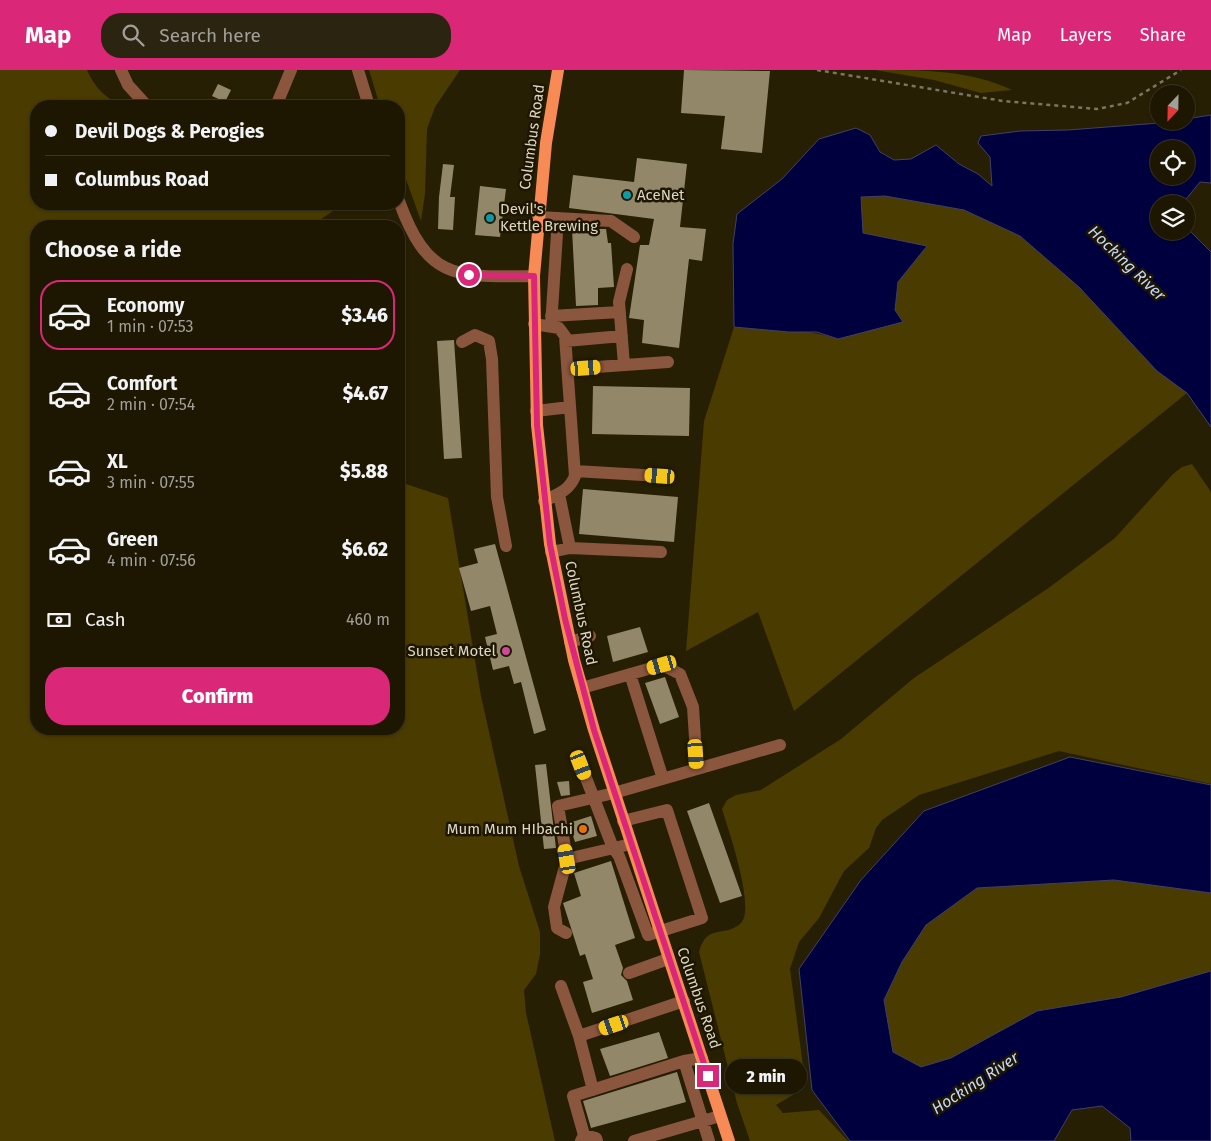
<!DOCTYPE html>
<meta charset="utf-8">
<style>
:root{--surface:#1d1702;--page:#2a2411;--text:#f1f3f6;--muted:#a09f99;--line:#3b3624;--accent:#db2777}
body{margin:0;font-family:"Fira Sans",sans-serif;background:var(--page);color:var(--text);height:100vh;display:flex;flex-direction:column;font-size:19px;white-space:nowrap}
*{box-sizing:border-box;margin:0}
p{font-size:16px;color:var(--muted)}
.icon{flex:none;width:28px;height:28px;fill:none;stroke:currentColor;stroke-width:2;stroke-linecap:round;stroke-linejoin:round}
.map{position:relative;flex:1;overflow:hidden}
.drawer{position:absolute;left:30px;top:150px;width:375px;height:515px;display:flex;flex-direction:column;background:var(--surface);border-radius:20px;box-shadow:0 1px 4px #0004,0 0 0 1px var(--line)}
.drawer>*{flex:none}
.top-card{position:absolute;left:30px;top:30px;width:375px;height:110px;border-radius:20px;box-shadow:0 1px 4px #0004,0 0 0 1px var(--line);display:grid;align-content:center;height:110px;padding:0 15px;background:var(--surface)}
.needle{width:32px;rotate:202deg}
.controls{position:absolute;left:1150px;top:15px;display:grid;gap:10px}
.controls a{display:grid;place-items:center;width:45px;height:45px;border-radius:50%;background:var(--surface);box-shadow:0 1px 4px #0004,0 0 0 1px var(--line);font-size:25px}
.end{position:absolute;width:22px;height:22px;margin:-11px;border:6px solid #db2777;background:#fff;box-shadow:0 0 0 2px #fff}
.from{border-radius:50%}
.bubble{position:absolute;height:35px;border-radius:18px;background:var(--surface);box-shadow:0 1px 4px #0004,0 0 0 1px var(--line);font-size:16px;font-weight:800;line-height:35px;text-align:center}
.car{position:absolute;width:15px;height:30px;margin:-15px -8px;border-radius:6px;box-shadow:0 0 4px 1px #0007;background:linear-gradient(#f5c518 24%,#345 0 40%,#f5c518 0 76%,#345 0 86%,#f5c518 0)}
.top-card b{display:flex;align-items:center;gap:18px;height:48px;font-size:19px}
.top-card b+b{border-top:1px solid var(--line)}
.top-card i{width:12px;height:12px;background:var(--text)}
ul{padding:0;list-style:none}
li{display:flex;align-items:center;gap:15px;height:70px;margin:0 10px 8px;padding:0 5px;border:2px solid transparent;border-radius:20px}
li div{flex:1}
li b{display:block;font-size:19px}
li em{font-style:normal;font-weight:800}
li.on{border-color:var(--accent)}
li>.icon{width:45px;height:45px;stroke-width:1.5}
h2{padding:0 15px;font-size:22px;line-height:60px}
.pay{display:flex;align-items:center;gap:12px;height:55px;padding:0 15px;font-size:19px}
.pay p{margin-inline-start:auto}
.cta{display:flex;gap:10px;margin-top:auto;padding:10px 15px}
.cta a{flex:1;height:58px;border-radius:20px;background:var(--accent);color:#fff;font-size:20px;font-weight:800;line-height:58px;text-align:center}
header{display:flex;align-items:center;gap:30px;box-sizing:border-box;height:70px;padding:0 25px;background:var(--accent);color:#fff}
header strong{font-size:24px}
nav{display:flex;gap:28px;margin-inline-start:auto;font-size:18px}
.search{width:350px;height:45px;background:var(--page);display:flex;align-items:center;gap:12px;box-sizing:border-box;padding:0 18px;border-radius:20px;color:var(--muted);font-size:19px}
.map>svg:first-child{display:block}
.green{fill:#4a3b00}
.water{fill:#00003e;stroke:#424066;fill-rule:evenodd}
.building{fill:#928869}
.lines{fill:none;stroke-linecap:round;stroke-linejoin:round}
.path{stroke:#7c755f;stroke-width:2.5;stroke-dasharray:4 4;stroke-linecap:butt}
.minor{stroke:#8b563e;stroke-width:12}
.major{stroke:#f88a56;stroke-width:12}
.route{stroke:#db2777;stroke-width:6}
.culture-dot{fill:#0f9aa8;stroke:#1e1600;stroke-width:2}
.hotel-dot{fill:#d1479c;stroke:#1e1600;stroke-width:2}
.food-dot{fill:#e8710a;stroke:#1e1600;stroke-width:2}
.labels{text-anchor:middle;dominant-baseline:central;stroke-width:5;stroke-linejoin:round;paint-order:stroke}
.street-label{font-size:15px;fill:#dbd6c5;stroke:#1e1600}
.poi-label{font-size:15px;fill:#dbd6c5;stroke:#1e1600;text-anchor:start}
.water-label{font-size:16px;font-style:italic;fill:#c2d6fd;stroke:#1e1600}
</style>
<header>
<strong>Map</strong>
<div class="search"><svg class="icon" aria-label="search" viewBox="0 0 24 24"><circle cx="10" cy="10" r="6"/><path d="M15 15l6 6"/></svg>Search here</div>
<nav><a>Map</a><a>Layers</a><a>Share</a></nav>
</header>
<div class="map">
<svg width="1211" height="1071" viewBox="0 0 1211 1071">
<rect width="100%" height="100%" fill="#271f03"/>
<!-- green -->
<path class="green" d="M0,0H87C95,18 105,28 123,36H36V134H239L262,136L352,134L333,141L311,156H36V659H399V392L406,414L448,428L481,626L519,796L540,862V884L536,904L524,920L526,943L555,1071H0Z
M369,0H460L435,37L427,59L425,124L421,151L399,90V36H380Z
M875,0C922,0 971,0 1012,20L981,23L934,10Z
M885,126L964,140L1020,166L1079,217L1157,301L1187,323L794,641L758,542L686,581L704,351L734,257C768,260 806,258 838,269L895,241L898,212L927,176L863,163L861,127Z
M1192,394L1211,422V714L1059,681L919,725L882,750L876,758L869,778L844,801L819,848L799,872L790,899L803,996L801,1020L776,1035L783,1043L819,1040L848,1071H750L737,1033L699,882C707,853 723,868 740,854C757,841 728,759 722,739L727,730L736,725L761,720L841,669L914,608L1050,517L1115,468L1173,404L1182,397Z
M1114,810L1211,823V901L1121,927L1037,941L951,988L921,997L893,982L884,930L902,892L926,855L977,818Z"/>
<!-- water -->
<path class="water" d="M1211,45V113L1200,112L1182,134H1159V161H1186V157L1211,182V357L1187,323L1157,301L1079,217L1020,166L964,140L885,126L861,127L863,163L927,176L898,212L895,240L903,252L838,269L817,262H789L734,257L733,174L737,144L782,109L819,69L856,58L870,65L880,82L894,90L911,89L936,75L959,94L978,104L992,116L990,87L978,73L981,66L1020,61L1068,60L1186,51V49ZM1159,79H1186V106H1159Z
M1070,687L1211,715V823L1114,810L977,818L926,855L902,892L884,930L893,982L921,997L951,988L1037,941L1121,927L1211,901V1071H1131L1130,1058L1102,1036L1072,1040L1054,1071H850L812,1020L799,899L861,810L924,741Z"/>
<!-- building -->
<path class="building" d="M684,0L770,1L762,83L721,79L725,46L681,43Z
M218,14L231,20L225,32L212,26Z
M637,88L687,94L680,157L706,159L702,191L689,189L679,278L642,273L644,250L629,248L640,175H649L654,149L569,138L573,105L634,112Z
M443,94L454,95L450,127H455L453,160L438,159L439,127Z
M480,116L506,119L500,167L475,165Z
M572,159H606L608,173H611L614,217L598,218V235L576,236Z
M454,270L462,388L444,389L437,271Z
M593,316L690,318L689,366L592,364Z
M583,419L678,427L674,472L579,464Z
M495,474L546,660L534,664L521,612L514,614L509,596L493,600L485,567L497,564L490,536L471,541L459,498L478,493L474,479Z
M640,557L648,582L613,592L607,566Z
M665,607L679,647L660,654L645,613Z
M546,694L556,778L544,779L535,695Z
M569,711L570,725L561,726L557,712Z
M709,733L742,826L720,833L687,741Z
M591,746L597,766L575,772L569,753Z
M611,791L635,868L615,875L623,898L621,905L627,911L633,930L592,943L583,912L593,909L585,884L580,886L563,833L581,826L574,803Z
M659,962L668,988L610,1006L600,979Z
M677,1002L686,1032L591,1058L583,1031Z"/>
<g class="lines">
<!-- path -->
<path class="path" d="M817,0L1003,31L1097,39L1127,33L1181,0"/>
<!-- minor -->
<path class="minor" d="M121,0L128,15L147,36
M358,0L369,36
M276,36L291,0
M399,131C428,211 456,207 534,206
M538,147L611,151L634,167
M551,246L620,242
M534,254L559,258L565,266L575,406C569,421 558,424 544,431
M551,256L558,148
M566,271L622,266
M462,272L475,265L489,271L492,289L497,427L506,476
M624,295L619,232L627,199
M568,299L668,292
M536,341L570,337
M575,401L660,406
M559,424L570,478
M551,482L570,478L661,482
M570,572L590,566
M630,604L663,709
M582,618L662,595L680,604L693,637L697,699
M581,695L613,778L619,786L648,865L702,848L667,740L623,751
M567,789L558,736L614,723L780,675
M566,863L557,858L554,837L567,789L631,774
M629,903L668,889
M561,916L579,966L593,1020
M579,966L684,931
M684,991L709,1071
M584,1065L596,1068L597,1071
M581,1071L584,1065L573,1026L684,991L702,988
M634,1071L720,1046"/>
<!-- major -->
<path class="major" d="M558,0L546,73L534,206L537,355L550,474L574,590L594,660L729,1071"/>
</g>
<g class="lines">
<!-- route -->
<path class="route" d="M469,205L534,206L537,355L550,474L565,549L594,660L708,1006"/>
</g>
<!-- markers -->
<g class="culture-dot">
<circle cx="627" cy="125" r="5"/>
<circle cx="490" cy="148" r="5"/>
</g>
<circle class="hotel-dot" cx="506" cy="581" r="5"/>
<circle class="food-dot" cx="583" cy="759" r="5"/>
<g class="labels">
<!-- street labels -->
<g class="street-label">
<text transform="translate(532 67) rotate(-82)">Columbus Road</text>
<text transform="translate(581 543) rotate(78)">Columbus Road</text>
<text transform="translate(699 928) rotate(71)">Columbus Road</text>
</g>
<!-- poi labels -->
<g class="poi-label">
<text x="637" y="125">AceNet</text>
<text x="500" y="139">Devil's<tspan x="500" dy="17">Kettle Brewing</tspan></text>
<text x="496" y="581" text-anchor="end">Sunset Motel</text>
<text x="573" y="759" text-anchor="end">Mum Mum HIbachi</text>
</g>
<!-- water labels -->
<g class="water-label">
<text transform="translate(1127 193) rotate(44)">Hocking River</text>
<text transform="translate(975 1013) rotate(-33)">Hocking River</text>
</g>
</g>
</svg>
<div class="controls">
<a><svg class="needle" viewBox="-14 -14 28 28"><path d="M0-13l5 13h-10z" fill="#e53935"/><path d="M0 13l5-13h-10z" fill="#a09f99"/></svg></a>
<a><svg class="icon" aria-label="locate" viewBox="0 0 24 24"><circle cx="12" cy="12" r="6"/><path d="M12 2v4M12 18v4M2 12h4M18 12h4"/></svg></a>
<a><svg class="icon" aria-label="layers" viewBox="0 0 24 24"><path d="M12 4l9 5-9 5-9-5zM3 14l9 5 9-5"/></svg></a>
</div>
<i class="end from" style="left:469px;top:205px"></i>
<i class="end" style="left:708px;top:1006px"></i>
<div class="bubble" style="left:725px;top:989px;width:82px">2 min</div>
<i class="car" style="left:586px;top:298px;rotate:86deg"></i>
<i class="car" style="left:660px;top:406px;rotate:274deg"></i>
<i class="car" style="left:662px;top:595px;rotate:254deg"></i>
<i class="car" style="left:696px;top:684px;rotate:176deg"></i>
<i class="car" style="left:581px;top:695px;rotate:159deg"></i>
<i class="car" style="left:567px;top:789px;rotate:350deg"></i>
<i class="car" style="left:614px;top:955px;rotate:251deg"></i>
<div class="top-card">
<b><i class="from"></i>Devil Dogs &amp; Perogies</b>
<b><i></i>Columbus Road</b>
</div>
<section class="drawer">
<h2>Choose a ride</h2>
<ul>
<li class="on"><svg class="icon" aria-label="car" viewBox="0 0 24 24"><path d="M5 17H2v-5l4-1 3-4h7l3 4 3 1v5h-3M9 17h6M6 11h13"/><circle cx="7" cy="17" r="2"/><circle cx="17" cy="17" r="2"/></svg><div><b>Economy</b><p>1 min · 07:53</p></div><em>$3.46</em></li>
<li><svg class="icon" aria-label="car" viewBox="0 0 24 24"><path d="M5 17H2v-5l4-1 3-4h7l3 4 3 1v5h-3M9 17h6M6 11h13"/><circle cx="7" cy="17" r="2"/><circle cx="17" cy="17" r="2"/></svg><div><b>Comfort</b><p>2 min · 07:54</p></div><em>$4.67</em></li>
<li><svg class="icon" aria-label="car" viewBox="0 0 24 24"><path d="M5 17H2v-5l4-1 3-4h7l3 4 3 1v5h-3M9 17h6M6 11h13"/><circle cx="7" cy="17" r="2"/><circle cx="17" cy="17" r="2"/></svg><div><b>XL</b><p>3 min · 07:55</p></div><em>$5.88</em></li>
<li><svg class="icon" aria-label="car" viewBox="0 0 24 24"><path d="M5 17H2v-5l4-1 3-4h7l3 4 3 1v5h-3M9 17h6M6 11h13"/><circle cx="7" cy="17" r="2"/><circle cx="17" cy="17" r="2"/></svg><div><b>Green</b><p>4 min · 07:56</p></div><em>$6.62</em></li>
</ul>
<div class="pay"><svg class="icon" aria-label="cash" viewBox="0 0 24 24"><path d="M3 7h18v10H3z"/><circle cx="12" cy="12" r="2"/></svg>Cash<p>460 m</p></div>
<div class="cta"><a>Confirm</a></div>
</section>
</div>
